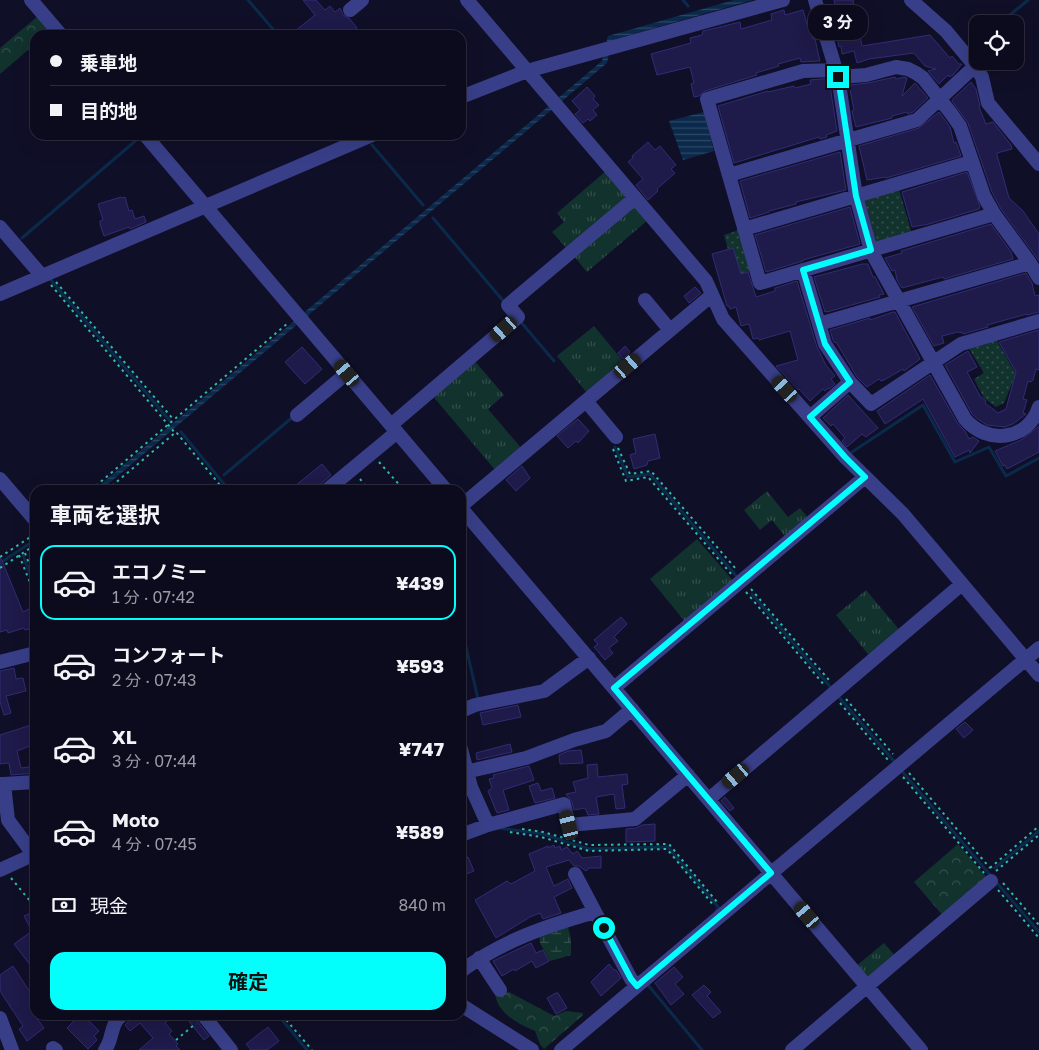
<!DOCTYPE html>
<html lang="ja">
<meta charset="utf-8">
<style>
:root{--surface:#0c0b1e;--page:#151427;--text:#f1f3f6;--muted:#9a9ba4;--line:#2c2b3c;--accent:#02fffb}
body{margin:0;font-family:"Golos Text","Noto Sans JP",sans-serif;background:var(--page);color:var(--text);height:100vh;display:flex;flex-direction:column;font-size:19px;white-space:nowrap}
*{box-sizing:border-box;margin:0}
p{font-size:16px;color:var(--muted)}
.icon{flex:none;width:28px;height:28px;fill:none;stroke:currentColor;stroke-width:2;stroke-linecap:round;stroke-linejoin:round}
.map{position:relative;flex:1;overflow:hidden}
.panel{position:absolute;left:30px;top:485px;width:436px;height:535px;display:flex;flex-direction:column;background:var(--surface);border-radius:15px;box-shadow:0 5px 20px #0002,0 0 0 1px var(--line)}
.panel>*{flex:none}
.guide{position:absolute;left:30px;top:30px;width:436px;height:110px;border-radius:15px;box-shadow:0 5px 20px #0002,0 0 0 1px var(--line);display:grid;align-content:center;height:110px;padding:0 20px;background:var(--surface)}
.fabs{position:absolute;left:969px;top:15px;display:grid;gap:10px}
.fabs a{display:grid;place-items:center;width:55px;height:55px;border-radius:10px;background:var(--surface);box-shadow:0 5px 20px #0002,0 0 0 1px var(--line);font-size:25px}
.end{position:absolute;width:22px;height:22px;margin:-11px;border:6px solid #02fffb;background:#111;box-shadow:0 0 0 2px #111}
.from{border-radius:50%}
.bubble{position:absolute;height:35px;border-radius:15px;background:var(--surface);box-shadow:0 5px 20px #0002,0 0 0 1px var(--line);font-size:16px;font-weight:700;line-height:35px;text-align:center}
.car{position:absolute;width:15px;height:30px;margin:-15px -8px;border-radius:6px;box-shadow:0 0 4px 1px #0007;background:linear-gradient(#222 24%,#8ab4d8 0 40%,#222 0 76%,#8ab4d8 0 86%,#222 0)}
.guide b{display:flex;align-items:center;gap:18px;height:48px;font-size:19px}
.guide b+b{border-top:1px solid var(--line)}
.guide i{width:12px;height:12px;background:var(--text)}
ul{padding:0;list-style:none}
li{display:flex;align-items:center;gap:15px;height:75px;margin:0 10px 8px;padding:0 10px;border:2px solid transparent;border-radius:15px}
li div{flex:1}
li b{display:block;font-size:19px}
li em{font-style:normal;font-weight:700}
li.active{border-color:var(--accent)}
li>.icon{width:45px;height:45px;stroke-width:1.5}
h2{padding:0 20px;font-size:22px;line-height:60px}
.pay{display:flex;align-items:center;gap:12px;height:55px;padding:0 20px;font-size:19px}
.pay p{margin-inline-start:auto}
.action{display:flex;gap:10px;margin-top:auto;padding:10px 20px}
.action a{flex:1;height:58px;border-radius:15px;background:var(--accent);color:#111;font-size:20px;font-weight:700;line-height:58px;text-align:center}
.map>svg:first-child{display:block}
.grass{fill:url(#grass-tufts)}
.forest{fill:url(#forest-crowns)}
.wetland{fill:url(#wetland-marsh)}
.park{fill:url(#park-dots)}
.water{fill:url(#water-rules)}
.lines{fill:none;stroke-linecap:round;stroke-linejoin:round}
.stream{stroke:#0b2a4b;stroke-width:3}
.building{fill:#1e1a49;stroke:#322c76}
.path{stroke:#2cbda3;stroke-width:2;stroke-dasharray:2.5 4;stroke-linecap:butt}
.minor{stroke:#383f88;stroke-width:14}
.route{stroke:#02fffb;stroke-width:6}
</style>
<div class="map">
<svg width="1039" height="1050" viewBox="0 0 1039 1050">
<defs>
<pattern id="grass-tufts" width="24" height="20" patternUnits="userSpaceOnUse" patternTransform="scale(1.25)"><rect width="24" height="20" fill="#12322d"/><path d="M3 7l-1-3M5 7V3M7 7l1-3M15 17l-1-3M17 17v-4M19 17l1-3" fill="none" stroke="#344f4c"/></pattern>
<pattern id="forest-crowns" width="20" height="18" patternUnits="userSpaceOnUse" patternTransform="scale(1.25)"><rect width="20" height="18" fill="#12322d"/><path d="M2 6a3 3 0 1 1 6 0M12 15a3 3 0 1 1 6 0" fill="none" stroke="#344f4c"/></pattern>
<pattern id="wetland-marsh" width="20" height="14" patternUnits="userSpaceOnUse" patternTransform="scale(1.25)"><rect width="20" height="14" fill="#12322d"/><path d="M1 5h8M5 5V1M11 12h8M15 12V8" fill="none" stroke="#344f4c"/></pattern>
<pattern id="park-dots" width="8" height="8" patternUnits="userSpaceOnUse" patternTransform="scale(1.25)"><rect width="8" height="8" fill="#12322d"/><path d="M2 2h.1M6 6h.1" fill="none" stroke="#344f4c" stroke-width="1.8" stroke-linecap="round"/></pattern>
<pattern id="water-rules" width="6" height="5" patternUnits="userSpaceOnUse" patternTransform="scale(1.25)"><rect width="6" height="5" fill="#0b2a4b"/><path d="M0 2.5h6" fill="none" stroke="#2e4866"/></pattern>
</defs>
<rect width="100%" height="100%" fill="#100f28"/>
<!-- grass -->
<path class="grass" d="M606,171L628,197L569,251L552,232L564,222L557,213Z
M631,204L648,220L587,272L572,254Z
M594,326L624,362L587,393L557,356Z
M473,359L504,395L488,409L522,449L496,471L431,394Z
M767,491L788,517L800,508L810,520L787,539L772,520L760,530L744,510Z
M697,539L736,584L687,624L650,579Z
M866,590L902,633L872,659L836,615Z
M884,943L897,958L869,981L855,967Z"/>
<!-- forest -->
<path class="forest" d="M38,16L50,31L45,35H35V44L0,74V48Z
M958,844L988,879L944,917L914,882Z
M495,991L501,993L509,992L554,1016L566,1011L583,1013V1015L544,1049L540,1044L535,1031C518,1024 495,1012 495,991Z"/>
<!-- wetland -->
<path class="wetland" d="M567,923L571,939V955L550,961L540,943L539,933Z"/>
<!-- park -->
<path class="park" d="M899,189L912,234L879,243L873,241L862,204L865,199Z
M739,230L751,271L735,275L724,235Z
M996,339L1016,374L1004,403L996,407L984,398L974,379L984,373L968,347Z"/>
<!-- water -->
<path class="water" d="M734,0H753L612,40L607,63L101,490H94L602,61L608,36Z
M704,112L714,151L683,160L669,121Z"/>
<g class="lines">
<!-- stream -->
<path class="stream" d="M248,0L278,35
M683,0L688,6
M999,24L1028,0
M969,49L978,42
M372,145L423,205
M433,218L505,303
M22,238L140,137
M50,279L170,421
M520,321L554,361
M181,432L229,490
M615,447L628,477L650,474L738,578
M849,454L923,405L955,462L989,447L1006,476L1039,458
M224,475L294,416
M23,555L35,587
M0,563L35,540
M752,594L832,689
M461,625L478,699
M838,696L893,760
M461,733L465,747
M901,770L991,876
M498,828L543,834L589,849L668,847L719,908L716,911
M995,868L1039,831
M997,883L1039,932
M648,985L702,1050
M278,1015L307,1050
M213,1021L222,1015"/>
</g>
<!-- building -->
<path class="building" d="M303,0H316L325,10L330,6L335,12L340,8L343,15L349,18L357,28L354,30L359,35H290L315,15Z
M834,0H853L862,46L930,35L950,58L952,56L959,64H962L953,75L949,77L948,75L939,84L928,71L936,69L925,66L914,53L869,59L857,63L854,51L842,54L841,46L839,47L833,13L837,12Z
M784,10L785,15L803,10L809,31H811L813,39H815L820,61L801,62L800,58L778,64L779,66L756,73L757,75L705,91L699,96L694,97L691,84L694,83L690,67L657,75L651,54L691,43L690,38L702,35L703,31L716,28L740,22L741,29L772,20L771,14Z
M895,77L896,79L904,77L907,78L902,96L915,83L928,98L913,112L908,114L907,112L892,116V118L856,127L853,116L852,111L854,110L849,85L868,83Z
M822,79H829L837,131L826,135L827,137L820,139L819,137L734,163L718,106L768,91V92L794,86L795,88L811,84L810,80Z
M971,82L976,89L980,106L979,107L986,124L993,122L1011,145L1012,149L997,153V155L1009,198L1023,211L1039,234V261L1001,209L992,192L968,123L952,101L953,99Z
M587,87L595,96L593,99L599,105L593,110L597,115L590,121L588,119L583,123L575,114L580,110L572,101Z
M939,112L950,127L954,143L956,142L961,156L886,178V177L867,180L859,146L919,128Z
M648,142L655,150L660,146L676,165L671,169L675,173L657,189L658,191L648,200L636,185L643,179L628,162L633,158L632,156Z
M840,152L846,190L800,201L796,202V204L769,211V212L750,218L740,181Z
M967,172L980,206L979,209L929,224L912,227L902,192Z
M121,197L122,198L125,197L129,211L132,210L135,219L144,216L146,222L130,229L129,227L104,236L100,224V221L103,220L98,204Z
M850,207L860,244L803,260V261L766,272L755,235Z
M991,224L1011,252L1013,259L944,279L943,277L902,288L897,280L895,270L892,271L885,258L902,253L901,251Z
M733,248L741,274L748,272L756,297L775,291V288L797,281L817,347L826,365L835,376L831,379L835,384L829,389L828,388L825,391L823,389L810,401L799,389L798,390L776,366L798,360L790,331L759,340L758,338L753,339L749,324L741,326L736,307L730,309L729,306H727L712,254Z
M862,264H868L873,277H875L884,294L879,295L880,297L827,312V311L825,312L814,277Z
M1026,273L1032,283L1035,296L1039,295V312L1027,315V314L987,325L988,327L963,334V333L958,332L942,336L944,343L934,346L912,307Z
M695,287L701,293L689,303L684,296Z
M893,312H895L920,359L904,371L903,369L884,380L881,381L879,379L867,387L857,377L836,342L835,343L833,340L830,330L870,318V320Z
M1039,330V370L1036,369L1033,380L1031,382L1028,381L1023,399L1027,400L1023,413L1026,414L1013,424L1005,427L987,425L979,420L972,414L945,365L968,351L977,367L967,372L980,396L986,401L985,403L998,413L1006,409L1016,372L999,342Z
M625,346L630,352L623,359L618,353Z
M302,347L322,369L305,384L285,362Z
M930,375L958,424L965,431L969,439L973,437L979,441L970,453L969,450L955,457L923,399L885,424L877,411Z
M848,395L878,428L866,437L862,434L847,447L842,441L845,438L833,424L831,426L823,418Z
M578,419L589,431L578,443L576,441L568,448L557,436Z
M1039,426V452L1007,469L1005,465L1003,466L995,451L1021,440Z
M655,434L660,458L648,461L647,465L634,469L630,455L636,453L633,439Z
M322,464L331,475L321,484L318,490H290Z
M522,466L530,478L516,491L506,480Z
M0,556L23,612L35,606V628L25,630L24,628L8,633L7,630L0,632Z
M621,617L627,624L614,637L618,641L609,648L613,653L605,660L594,647L598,644L594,640Z
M14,668L16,679L23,678L26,691L6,696L11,713L4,715L0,702V671Z
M518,705L521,717L483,725L480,713Z
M965,722L973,730L964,738L956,729Z
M31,725L35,737V744L17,751L21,768L35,766V773L11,775L9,763L0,764V735Z
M510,744L512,752L477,760L476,753Z
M581,750L583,763L560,764L559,755L568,751Z
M597,764L598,777L627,774L628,784L622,785L625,808L616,809L614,794L596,797L599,814L588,815L585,808L574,810L572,802L566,794L576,792L573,782L588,778L587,765Z
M529,766L534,780L503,790L509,810L497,813L488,791L492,788L489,779L494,778L493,775Z
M538,783L541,791L552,788L555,798L535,803L529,786Z
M725,797L734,808L730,811L721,801Z
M655,824V841L626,842V829L636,828L642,825Z
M554,845L555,848L560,846L561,850L567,847L573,854L577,851L582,858L601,856V868H589L586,871L579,866H574L569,860L546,867L554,886L568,879L572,888L554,897L561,913L543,919L540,913L530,917L496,938L475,900L507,881L511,884L535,871L529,854L548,846V848Z
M468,857L474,871L461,876V859Z
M35,911V971L14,944L32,931L24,916Z
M531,943L536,953L543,950L549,961L536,968L532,961L515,971L514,969L502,976L493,961Z
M609,964L614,970H616L621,978L601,996L591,982Z
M13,966L35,1000V1016L44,1028L27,1041L19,1029L23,1026L0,991V975Z
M674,967L683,977L675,984L684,994L671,1005L655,983Z
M704,985L711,992L707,996L721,1012L713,1018L692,995Z
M556,993H558L567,1008L556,1014L547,998Z
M80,1015L83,1019L86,1018L99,1031L94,1036L97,1040L88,1049L67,1028Z
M134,1015H174L165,1023L172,1031L169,1034L178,1044L176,1046L180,1050H139L153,1038L140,1023L130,1031L125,1025Z
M184,1015H194L196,1020L209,1036L204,1040Z
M268,1027L279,1041L267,1050H251L246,1044Z"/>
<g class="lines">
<!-- path -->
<path class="path" d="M56,282L173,419
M51,285L175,433
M618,448L630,474L651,471L736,569
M613,449L626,481L648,477L732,575
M379,462L404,490
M360,479L369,490
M91,490L288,323
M107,490L176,432L224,490
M25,553L35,579
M19,555L35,595
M0,557L35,534
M0,568L35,545
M751,589L829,680
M746,592L825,686
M846,699L893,754
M840,703L888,760
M461,724L466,739
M909,773L990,868
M903,777L984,873
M522,829L543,832L589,845L669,844L717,902
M510,832L541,837L589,851L667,849L714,906
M990,868L1039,826
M996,871L1039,835
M11,878L35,907
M1003,883L1039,925
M998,890L1039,938
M282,1015L312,1050
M176,1040L194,1025"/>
<!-- minor -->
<path class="minor" d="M31,0L61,35
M467,0L706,281L723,319L845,457L903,514L1039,675
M815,0L838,77L856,196L871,251L965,419C987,445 1028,441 1039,407
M911,0L946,31L975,66L982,77L988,103L1039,164
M350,10L362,0
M836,70L803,71L707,99L760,283L994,214
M838,77L866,75L896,67L908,69L916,73L923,78L950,112L960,126L984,196L994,214L1030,263L1039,278
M461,97L527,71L783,0
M145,135L446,490
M729,175L917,120L975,66
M0,227L42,276
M744,229L971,162
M803,270L825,344L850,382L871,404L961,344L1039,321
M0,294L372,135
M645,300L670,330
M819,324L1030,263
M586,401L616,437
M297,415L347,373
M810,417L850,382
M391,425L518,317L508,305L635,198
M0,479L35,520
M327,490L397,432
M461,506L712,295
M461,508L921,1050
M0,662L35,653
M614,688L865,477
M461,711L475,705L544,691L589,658
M461,749L471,787L488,825
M461,773L526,758L574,740L606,731L632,709
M0,784H4L8,820L33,854
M4,784L35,782
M709,799L962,584
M461,835L488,825L564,804L569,825L635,819L688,775
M0,870L35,854
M575,874L595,912
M479,958L500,990
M461,971C502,941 546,926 595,912L631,979L637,986
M461,1005L532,1050
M203,1015L231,1050
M0,1018L12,1050
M53,1048L56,1050
M105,1050C114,1038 109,1025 122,1015
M561,1050L1039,648
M792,1050L991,881"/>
</g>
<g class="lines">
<!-- route -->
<path class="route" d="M604,928L631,979L637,986L771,873L614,688L865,477L845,457L810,417L850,382L825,344L803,270L871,250L856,196L838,77"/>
</g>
</svg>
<div class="fabs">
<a><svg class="icon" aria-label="locate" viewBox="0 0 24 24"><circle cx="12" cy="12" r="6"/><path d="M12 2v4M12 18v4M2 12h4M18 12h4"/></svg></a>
</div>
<i class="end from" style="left:604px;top:928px"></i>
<i class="end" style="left:838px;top:77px"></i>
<div class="bubble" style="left:808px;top:5px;width:60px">3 分</div>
<i class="car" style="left:504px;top:329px;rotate:229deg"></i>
<i class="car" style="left:628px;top:366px;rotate:49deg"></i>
<i class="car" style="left:347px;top:373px;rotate:320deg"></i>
<i class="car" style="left:785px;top:389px;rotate:318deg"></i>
<i class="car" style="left:736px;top:776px;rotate:230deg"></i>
<i class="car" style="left:569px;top:825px;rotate:346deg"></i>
<i class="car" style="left:807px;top:915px;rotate:320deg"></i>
<div class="guide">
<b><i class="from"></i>乗車地</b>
<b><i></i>目的地</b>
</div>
<section class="panel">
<h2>車両を選択</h2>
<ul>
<li class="active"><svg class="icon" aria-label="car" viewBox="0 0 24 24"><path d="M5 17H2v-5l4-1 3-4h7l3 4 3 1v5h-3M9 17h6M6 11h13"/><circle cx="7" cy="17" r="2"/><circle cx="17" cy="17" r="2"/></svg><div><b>エコノミー</b><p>1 分 · 07:42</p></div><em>¥439</em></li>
<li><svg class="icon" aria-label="car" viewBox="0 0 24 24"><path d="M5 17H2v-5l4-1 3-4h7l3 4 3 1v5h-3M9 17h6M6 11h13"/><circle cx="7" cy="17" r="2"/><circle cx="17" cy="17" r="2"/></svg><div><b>コンフォート</b><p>2 分 · 07:43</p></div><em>¥593</em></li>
<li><svg class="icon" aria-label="car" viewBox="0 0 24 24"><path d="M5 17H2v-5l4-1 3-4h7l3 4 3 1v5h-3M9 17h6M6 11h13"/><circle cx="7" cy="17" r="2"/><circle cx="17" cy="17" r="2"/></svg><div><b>XL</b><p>3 分 · 07:44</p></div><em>¥747</em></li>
<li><svg class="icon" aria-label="car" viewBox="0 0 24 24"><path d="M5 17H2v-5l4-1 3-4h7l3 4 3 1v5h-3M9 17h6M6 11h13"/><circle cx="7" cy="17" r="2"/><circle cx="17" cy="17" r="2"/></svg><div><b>Moto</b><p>4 分 · 07:45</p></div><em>¥589</em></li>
</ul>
<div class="pay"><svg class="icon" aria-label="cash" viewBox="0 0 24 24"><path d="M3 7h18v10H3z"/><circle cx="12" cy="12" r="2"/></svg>現金<p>840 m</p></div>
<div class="action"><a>確定</a></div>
</section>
</div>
